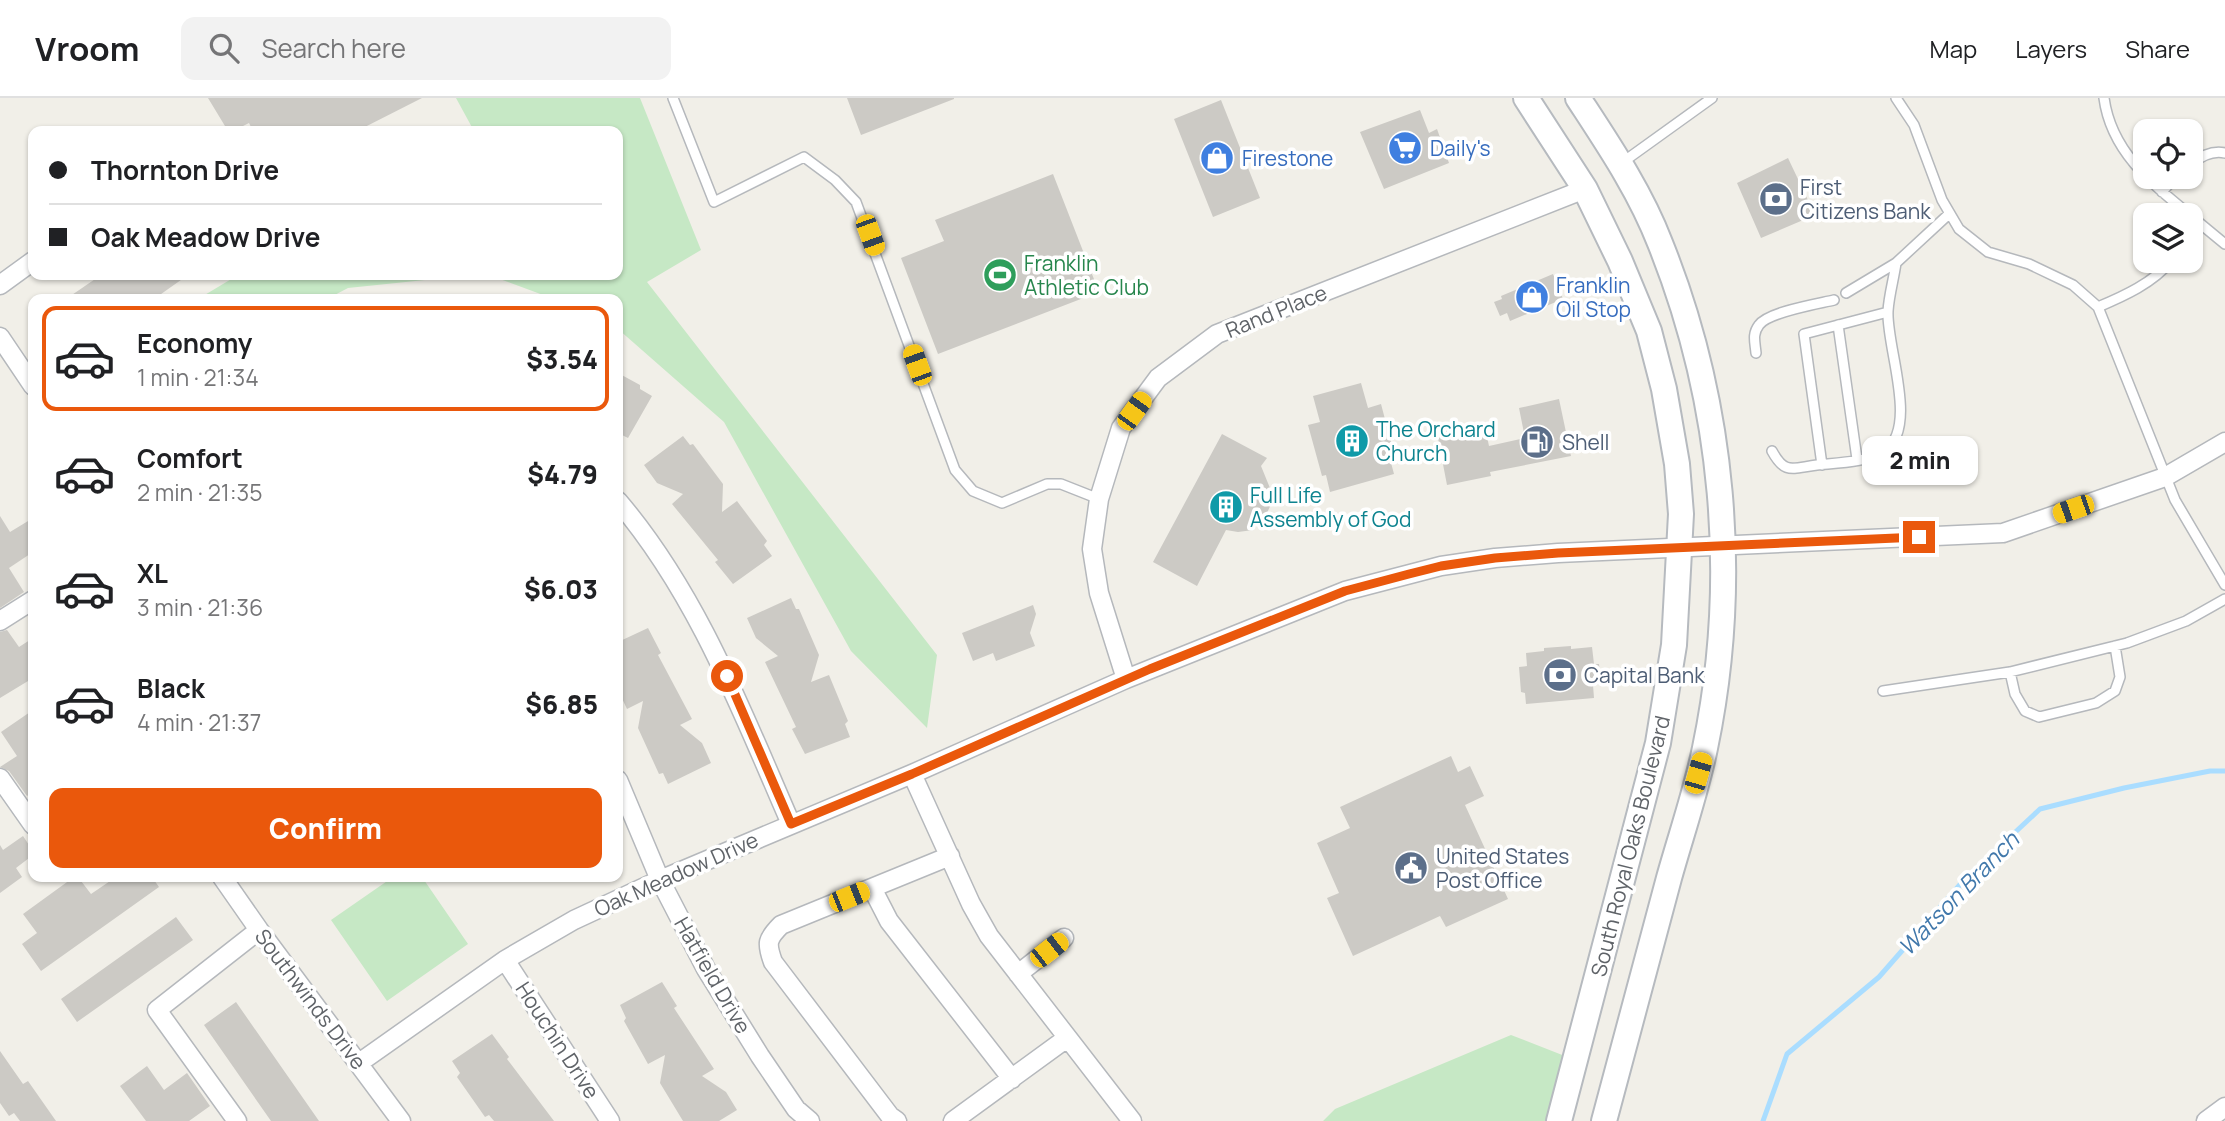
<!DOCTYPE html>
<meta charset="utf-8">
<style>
:root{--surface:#fff;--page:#f2f2f2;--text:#202124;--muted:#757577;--line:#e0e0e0;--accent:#ea580c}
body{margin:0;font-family:Manrope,sans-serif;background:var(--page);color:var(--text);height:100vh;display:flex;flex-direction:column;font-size:26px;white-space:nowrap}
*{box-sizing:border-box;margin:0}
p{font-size:23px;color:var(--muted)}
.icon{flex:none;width:38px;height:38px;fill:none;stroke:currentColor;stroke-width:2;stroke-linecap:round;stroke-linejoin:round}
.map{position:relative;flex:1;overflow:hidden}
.details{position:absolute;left:28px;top:196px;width:595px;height:588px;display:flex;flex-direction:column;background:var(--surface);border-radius:14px;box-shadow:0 2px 5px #0004}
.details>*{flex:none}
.banner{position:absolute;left:28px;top:28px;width:595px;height:154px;border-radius:14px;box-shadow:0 2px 5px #0004;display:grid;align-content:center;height:154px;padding:0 21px;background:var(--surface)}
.fabs{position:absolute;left:2133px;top:21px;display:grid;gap:14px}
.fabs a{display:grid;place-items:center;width:70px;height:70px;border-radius:14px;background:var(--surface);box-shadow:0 2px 5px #0004;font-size:35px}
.end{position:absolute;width:32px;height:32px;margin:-16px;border:9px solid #ea580c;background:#fff;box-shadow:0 0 0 4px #fff}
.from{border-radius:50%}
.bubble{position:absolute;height:49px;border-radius:14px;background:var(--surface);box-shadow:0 2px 5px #0004;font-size:23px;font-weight:800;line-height:49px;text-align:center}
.car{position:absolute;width:21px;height:42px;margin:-21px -10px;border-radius:9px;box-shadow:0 0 5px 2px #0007;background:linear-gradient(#f5c518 24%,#345 0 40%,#f5c518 0 76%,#345 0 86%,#f5c518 0)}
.banner b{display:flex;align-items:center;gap:24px;height:66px;font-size:26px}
.banner b+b{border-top:2px solid var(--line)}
.banner i{width:18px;height:18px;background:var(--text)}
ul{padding:12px 0 0;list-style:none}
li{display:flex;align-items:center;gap:21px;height:105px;margin:0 14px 10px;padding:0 7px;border:4px solid transparent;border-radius:14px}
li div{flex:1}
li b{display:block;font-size:26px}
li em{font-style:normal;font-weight:800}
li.current{border-color:var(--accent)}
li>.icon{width:63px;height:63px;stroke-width:1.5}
.action{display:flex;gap:14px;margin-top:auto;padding:14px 21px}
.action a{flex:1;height:80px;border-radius:14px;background:var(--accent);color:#fff;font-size:28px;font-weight:800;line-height:80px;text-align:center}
header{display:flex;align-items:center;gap:42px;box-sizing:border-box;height:98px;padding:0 35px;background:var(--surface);border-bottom:2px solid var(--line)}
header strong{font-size:33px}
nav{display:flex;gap:38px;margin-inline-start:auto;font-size:24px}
.search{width:490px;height:63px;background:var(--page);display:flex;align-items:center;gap:18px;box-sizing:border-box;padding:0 24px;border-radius:14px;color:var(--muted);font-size:26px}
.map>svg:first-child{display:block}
.green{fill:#c6e8c5}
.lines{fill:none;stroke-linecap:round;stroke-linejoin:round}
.stream{stroke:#adf;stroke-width:5}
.building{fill:#cccac5}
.service-casing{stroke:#b5b8bc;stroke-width:12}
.minor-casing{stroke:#b5b8bc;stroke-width:21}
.secondary-casing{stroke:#b6babf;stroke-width:28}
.service{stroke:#fff;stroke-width:9}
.minor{stroke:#fff;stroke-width:18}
.secondary{stroke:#fff;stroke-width:24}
.route{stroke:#ea580c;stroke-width:9}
.labels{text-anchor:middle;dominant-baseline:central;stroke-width:7;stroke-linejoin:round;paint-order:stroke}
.shop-label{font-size:21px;fill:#366cbe;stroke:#fff;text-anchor:start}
.service-label{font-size:21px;fill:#4e5e75;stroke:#fff;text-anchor:start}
.leisure-label{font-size:21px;fill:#27864d;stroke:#fff;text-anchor:start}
.street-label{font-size:21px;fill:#5f6368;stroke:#fff}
.culture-label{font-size:21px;fill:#0d838f;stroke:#fff;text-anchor:start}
.water-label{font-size:23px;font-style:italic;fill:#4178ab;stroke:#fff}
</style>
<header>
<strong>Vroom</strong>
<div class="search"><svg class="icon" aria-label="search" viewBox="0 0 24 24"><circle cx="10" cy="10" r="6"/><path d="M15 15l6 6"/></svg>Search here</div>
<nav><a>Map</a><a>Layers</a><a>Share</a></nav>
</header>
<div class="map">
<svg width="2225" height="1023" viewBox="0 0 2225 1023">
<rect width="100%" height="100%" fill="#f1efe8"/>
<!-- green -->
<path class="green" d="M456,0H640L701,152L647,184L937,557L927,630L851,553L724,324L618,231V201H554L489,177H618V33H474Z
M238,177H473L348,190L327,201H198Z
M393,779H422L468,846L387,903L331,822Z
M1511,937L1575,962L1559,1023H1323L1335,1011Z"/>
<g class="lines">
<!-- stream -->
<path class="stream" d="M1763,1023L1787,956L1879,879L1964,782L2040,711L2124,690L2210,673H2225"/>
</g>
<!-- building -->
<path class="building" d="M208,0H422L357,33H253L249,25L233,33H228Z
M847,0H954V1L861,37Z
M1221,2L1260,100L1213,119L1174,21Z
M1420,12L1429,35L1437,31L1449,65L1384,91L1360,34Z
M1788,60L1815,117L1761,140L1737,85Z
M1053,76L1099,194L938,256L901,160L944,143L935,122Z
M1553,176L1563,201L1510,223L1507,215L1500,218L1494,204L1502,201L1501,198Z
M101,177H188L154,201H66Z
M618,275L640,287V291L652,298L628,340L618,335Z
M1361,285L1368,310L1381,306L1395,359L1390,361L1394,376L1330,394L1326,377L1322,378L1308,327L1320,324L1313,298Z
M1559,301L1571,358L1490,374L1491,378L1447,387L1437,335L1484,325L1489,348L1525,340L1519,310Z
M1222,336L1267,360L1261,368L1274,400L1266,417L1253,432L1238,434L1226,432L1197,488L1153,464Z
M683,338L690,347L693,346L723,386L722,414L737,403L767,443L764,447L772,458L733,486L715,464L718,462L672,406L683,396L657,385L644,367Z
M0,418L10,434L33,420V454L9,470L24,494L0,510Z
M791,500L796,511H799L819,557L811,584L829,577L848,623L845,626L850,639L805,656L792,631L796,629L765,564L778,558L756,540L747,520Z
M1033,507L1036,516L1030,535L1035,548L996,563L993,555L973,563L962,535Z
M648,530L661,555L658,557L692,621L680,627L702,645L711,665L668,686L663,675L659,676L638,630L643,603L627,611L618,592V544Z
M7,532L19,549L33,540V580L0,600V534Z
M1571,548V551L1592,549L1594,566H1599L1601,586L1593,587L1594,600L1526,606L1525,595L1521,594L1519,569L1527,568L1526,555L1544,553V550Z
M33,612V694L27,698L9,673L0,669L17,658L1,634Z
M1451,658L1458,674L1470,668L1484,698L1465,707L1508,801L1446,829L1440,818L1353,858L1327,800L1339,795L1317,745L1350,730L1340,709Z
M23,738L33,753V757L16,770L22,779L0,795V747L3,752Z
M74,779H78L91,796L116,779H152L159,789L41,873L22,846L37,835L23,816Z
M176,819L193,842L77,924L61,901Z
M662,884L677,908L674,910L714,971L702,978L726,994L737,1012L719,1023H683L660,985L665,957L648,966L624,923L626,920L620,907Z
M236,904L319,1023H271L204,927Z
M492,936L509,959L507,961L554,1023H494L489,1017L485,1019L457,979L460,975L452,963Z
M0,953L23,986L28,983L56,1023H20L14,1015L9,1018L0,1005Z
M147,968L164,992L187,975L210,1008L189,1023H146L120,988Z"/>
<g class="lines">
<!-- service casing -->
<g class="service-casing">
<path id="service" d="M673,0L714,104L804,59L835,82L856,104L955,372L973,393L1002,405L1047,386H1061L1099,401
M1896,0L1914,27L1942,102L1959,131L1988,154L2029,166L2073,187L2098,209L2175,402L2225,487
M2104,0C2111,53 2151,85 2190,117
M1623,64L1712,0
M2191,66C2201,58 2212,52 2225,55
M2162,94L2175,79
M2191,118L2225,146
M2191,139L2201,127
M1846,195L1896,165L1949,116
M2098,209C2124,198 2153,185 2171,163
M1838,227L1857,361
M1756,255C1755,244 1752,236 1759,227C1768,214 1817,206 1834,202
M1772,353C1785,377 1792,370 1817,367C1835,365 1870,364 1885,353C1919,328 1886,249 1888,213C1889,197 1894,180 1896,165
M1822,367L1804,236L1888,214
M2010,574L2015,596L2025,613L2039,619L2096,605L2115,593L2120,579L2115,548
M1883,593L2010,574L2127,545L2186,523L2225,501"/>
</g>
<!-- minor casing -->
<g class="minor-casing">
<path id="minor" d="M0,187L33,163
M0,239L33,288
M618,403C698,497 742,614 791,726
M0,523L33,502
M1126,581L1099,495L1092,451L1099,401L1121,330L1158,280L1217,236L1585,91
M912,676L971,806L989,838L1132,1023
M0,680L33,727
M618,682L660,782L706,871L760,958L796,1011L810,1023
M222,779L259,832L401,1023
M872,790L889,823L1012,981
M505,862L610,1023
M1018,876L1064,840
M359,965L505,862L574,822L660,782L912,676L1126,581L1345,493L1441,468L1495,460L1558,455L2003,435L2165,379L2225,344
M237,1023L157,912L259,832
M897,1023L890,1018L773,864C766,845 767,841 781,827L950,758
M953,1023L1067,940
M2206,1023L2225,1009"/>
</g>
<!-- secondary casing -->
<g class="secondary-casing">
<path id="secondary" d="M1526,0L1585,91L1620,163L1649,233L1664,291L1677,366L1681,416L1674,547L1658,645L1559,1023
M1578,0C1608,46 1640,93 1660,145C1724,304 1740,482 1705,650C1696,694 1681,737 1669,780C1647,861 1625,942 1604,1023"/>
</g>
<!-- service -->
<use href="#service" class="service"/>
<!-- minor -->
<use href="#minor" class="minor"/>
<!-- secondary -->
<use href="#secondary" class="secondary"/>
</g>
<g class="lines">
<!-- route -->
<path class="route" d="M727,578L791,726L912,676L1150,571L1345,493L1409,476L1441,468L1495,460L1558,455L1919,439"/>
</g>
<!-- icons -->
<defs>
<g id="supermarket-disc" transform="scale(1.75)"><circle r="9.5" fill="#3f7fe0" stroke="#fff"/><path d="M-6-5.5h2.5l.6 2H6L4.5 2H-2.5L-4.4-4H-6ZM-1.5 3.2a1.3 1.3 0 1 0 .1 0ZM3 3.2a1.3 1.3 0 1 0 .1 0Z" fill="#fff"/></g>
<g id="shop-disc" transform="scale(1.75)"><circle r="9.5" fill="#3f7fe0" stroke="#fff"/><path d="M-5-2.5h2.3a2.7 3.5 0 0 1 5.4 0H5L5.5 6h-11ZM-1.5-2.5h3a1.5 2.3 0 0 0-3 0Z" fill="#fff"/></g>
<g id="bank-disc" transform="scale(1.75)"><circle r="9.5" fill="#5c6f8a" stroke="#fff"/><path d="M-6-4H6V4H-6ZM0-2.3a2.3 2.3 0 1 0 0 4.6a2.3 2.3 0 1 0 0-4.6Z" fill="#fff"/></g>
<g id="stadium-disc" transform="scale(1.75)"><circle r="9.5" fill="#2e9e5b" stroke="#fff"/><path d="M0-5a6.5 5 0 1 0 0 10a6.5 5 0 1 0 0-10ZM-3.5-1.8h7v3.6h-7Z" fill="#fff"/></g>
<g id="building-disc" transform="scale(1.75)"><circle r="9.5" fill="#0f9aa8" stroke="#fff"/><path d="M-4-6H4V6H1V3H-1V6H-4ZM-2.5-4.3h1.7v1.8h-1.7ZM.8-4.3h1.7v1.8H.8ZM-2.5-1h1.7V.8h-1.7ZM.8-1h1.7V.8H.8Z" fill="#fff"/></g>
<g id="fuel-disc" transform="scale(1.75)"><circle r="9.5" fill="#5c6f8a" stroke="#fff"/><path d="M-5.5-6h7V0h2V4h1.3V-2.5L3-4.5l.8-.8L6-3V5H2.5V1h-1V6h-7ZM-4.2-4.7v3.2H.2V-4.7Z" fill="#fff"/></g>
<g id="civic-disc" transform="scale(1.75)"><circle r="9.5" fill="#5c6f8a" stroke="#fff"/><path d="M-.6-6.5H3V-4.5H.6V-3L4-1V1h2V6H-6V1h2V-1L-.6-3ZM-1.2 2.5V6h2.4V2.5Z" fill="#fff"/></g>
</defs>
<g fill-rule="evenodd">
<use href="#supermarket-disc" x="1405" y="50"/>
<use href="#shop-disc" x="1217" y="60"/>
<use href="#bank-disc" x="1776" y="101"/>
<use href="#stadium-disc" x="1000" y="177"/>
<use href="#shop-disc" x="1532" y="199"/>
<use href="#building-disc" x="1352" y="343"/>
<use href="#fuel-disc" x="1537" y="344"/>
<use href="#building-disc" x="1226" y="409"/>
<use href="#bank-disc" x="1560" y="577"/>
<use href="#civic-disc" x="1411" y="770"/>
</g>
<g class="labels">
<!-- shop labels -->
<g class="shop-label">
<text x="1430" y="50">Daily's</text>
<text x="1242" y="60">Firestone</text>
<text x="1556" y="187">Franklin<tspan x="1556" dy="24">Oil Stop</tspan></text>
</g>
<!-- service labels -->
<g class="service-label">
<text x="1800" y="89">First<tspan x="1800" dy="24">Citizens Bank</tspan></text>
<text x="1562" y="344">Shell</text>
<text x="1584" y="577">Capital Bank</text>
<text x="1436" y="758">United States<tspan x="1436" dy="24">Post Office</tspan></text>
</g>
<!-- leisure labels -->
<g class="leisure-label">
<text x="1024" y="165">Franklin<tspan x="1024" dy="24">Athletic Club</tspan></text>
</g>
<!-- street labels -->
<g class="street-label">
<text transform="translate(1276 213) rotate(-22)">Rand Place</text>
<text transform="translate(1630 748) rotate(-76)">South Royal Oaks Boulevard</text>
<text transform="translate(676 776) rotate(-24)">Oak Meadow Drive</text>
<text transform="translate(713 877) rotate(60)">Hatfield Drive</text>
<text transform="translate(311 901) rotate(53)">Southwinds Drive</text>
<text transform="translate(558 942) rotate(57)">Houchin Drive</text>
</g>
<!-- culture labels -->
<g class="culture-label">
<text x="1376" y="331">The Orchard<tspan x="1376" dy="24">Church</tspan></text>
<text x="1250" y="397">Full Life<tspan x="1250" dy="24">Assembly of God</tspan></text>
</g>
<!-- water labels -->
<g class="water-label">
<text transform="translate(1958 795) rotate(-46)">Watson Branch</text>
</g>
</g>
</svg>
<div class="fabs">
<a><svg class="icon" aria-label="locate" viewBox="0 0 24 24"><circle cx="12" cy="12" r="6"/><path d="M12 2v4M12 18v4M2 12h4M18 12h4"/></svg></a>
<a><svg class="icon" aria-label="layers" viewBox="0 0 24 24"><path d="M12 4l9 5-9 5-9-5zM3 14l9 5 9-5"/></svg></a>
</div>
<i class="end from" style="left:727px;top:578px"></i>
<i class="end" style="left:1919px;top:439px"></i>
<div class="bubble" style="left:1862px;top:338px;width:116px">2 min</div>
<i class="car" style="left:870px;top:137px;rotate:160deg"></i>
<i class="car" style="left:917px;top:267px;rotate:340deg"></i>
<i class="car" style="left:1134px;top:313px;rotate:36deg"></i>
<i class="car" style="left:2073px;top:411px;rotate:251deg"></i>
<i class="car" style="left:1698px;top:675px;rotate:16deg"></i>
<i class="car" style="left:849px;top:799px;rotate:68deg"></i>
<i class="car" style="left:1049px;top:852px;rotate:52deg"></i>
<div class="banner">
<b><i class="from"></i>Thornton Drive</b>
<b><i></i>Oak Meadow Drive</b>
</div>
<section class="details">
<ul>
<li class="current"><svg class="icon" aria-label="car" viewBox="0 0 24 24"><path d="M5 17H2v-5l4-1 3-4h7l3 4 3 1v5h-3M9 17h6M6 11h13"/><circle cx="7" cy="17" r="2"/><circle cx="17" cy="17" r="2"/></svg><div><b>Economy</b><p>1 min · 21:34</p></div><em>$3.54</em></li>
<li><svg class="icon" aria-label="car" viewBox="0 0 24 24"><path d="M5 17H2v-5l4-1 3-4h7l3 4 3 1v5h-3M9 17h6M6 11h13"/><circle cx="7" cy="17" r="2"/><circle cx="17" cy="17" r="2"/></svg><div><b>Comfort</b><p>2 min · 21:35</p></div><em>$4.79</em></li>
<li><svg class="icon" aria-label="car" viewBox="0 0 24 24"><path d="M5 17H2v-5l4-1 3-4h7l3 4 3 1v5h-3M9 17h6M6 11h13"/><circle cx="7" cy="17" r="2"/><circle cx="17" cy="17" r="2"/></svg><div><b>XL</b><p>3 min · 21:36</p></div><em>$6.03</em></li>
<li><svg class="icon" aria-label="car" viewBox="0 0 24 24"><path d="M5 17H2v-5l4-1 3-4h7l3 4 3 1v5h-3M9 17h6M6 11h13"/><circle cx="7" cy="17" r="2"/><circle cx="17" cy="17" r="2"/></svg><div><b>Black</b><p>4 min · 21:37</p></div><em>$6.85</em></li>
</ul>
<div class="action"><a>Confirm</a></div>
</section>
</div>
